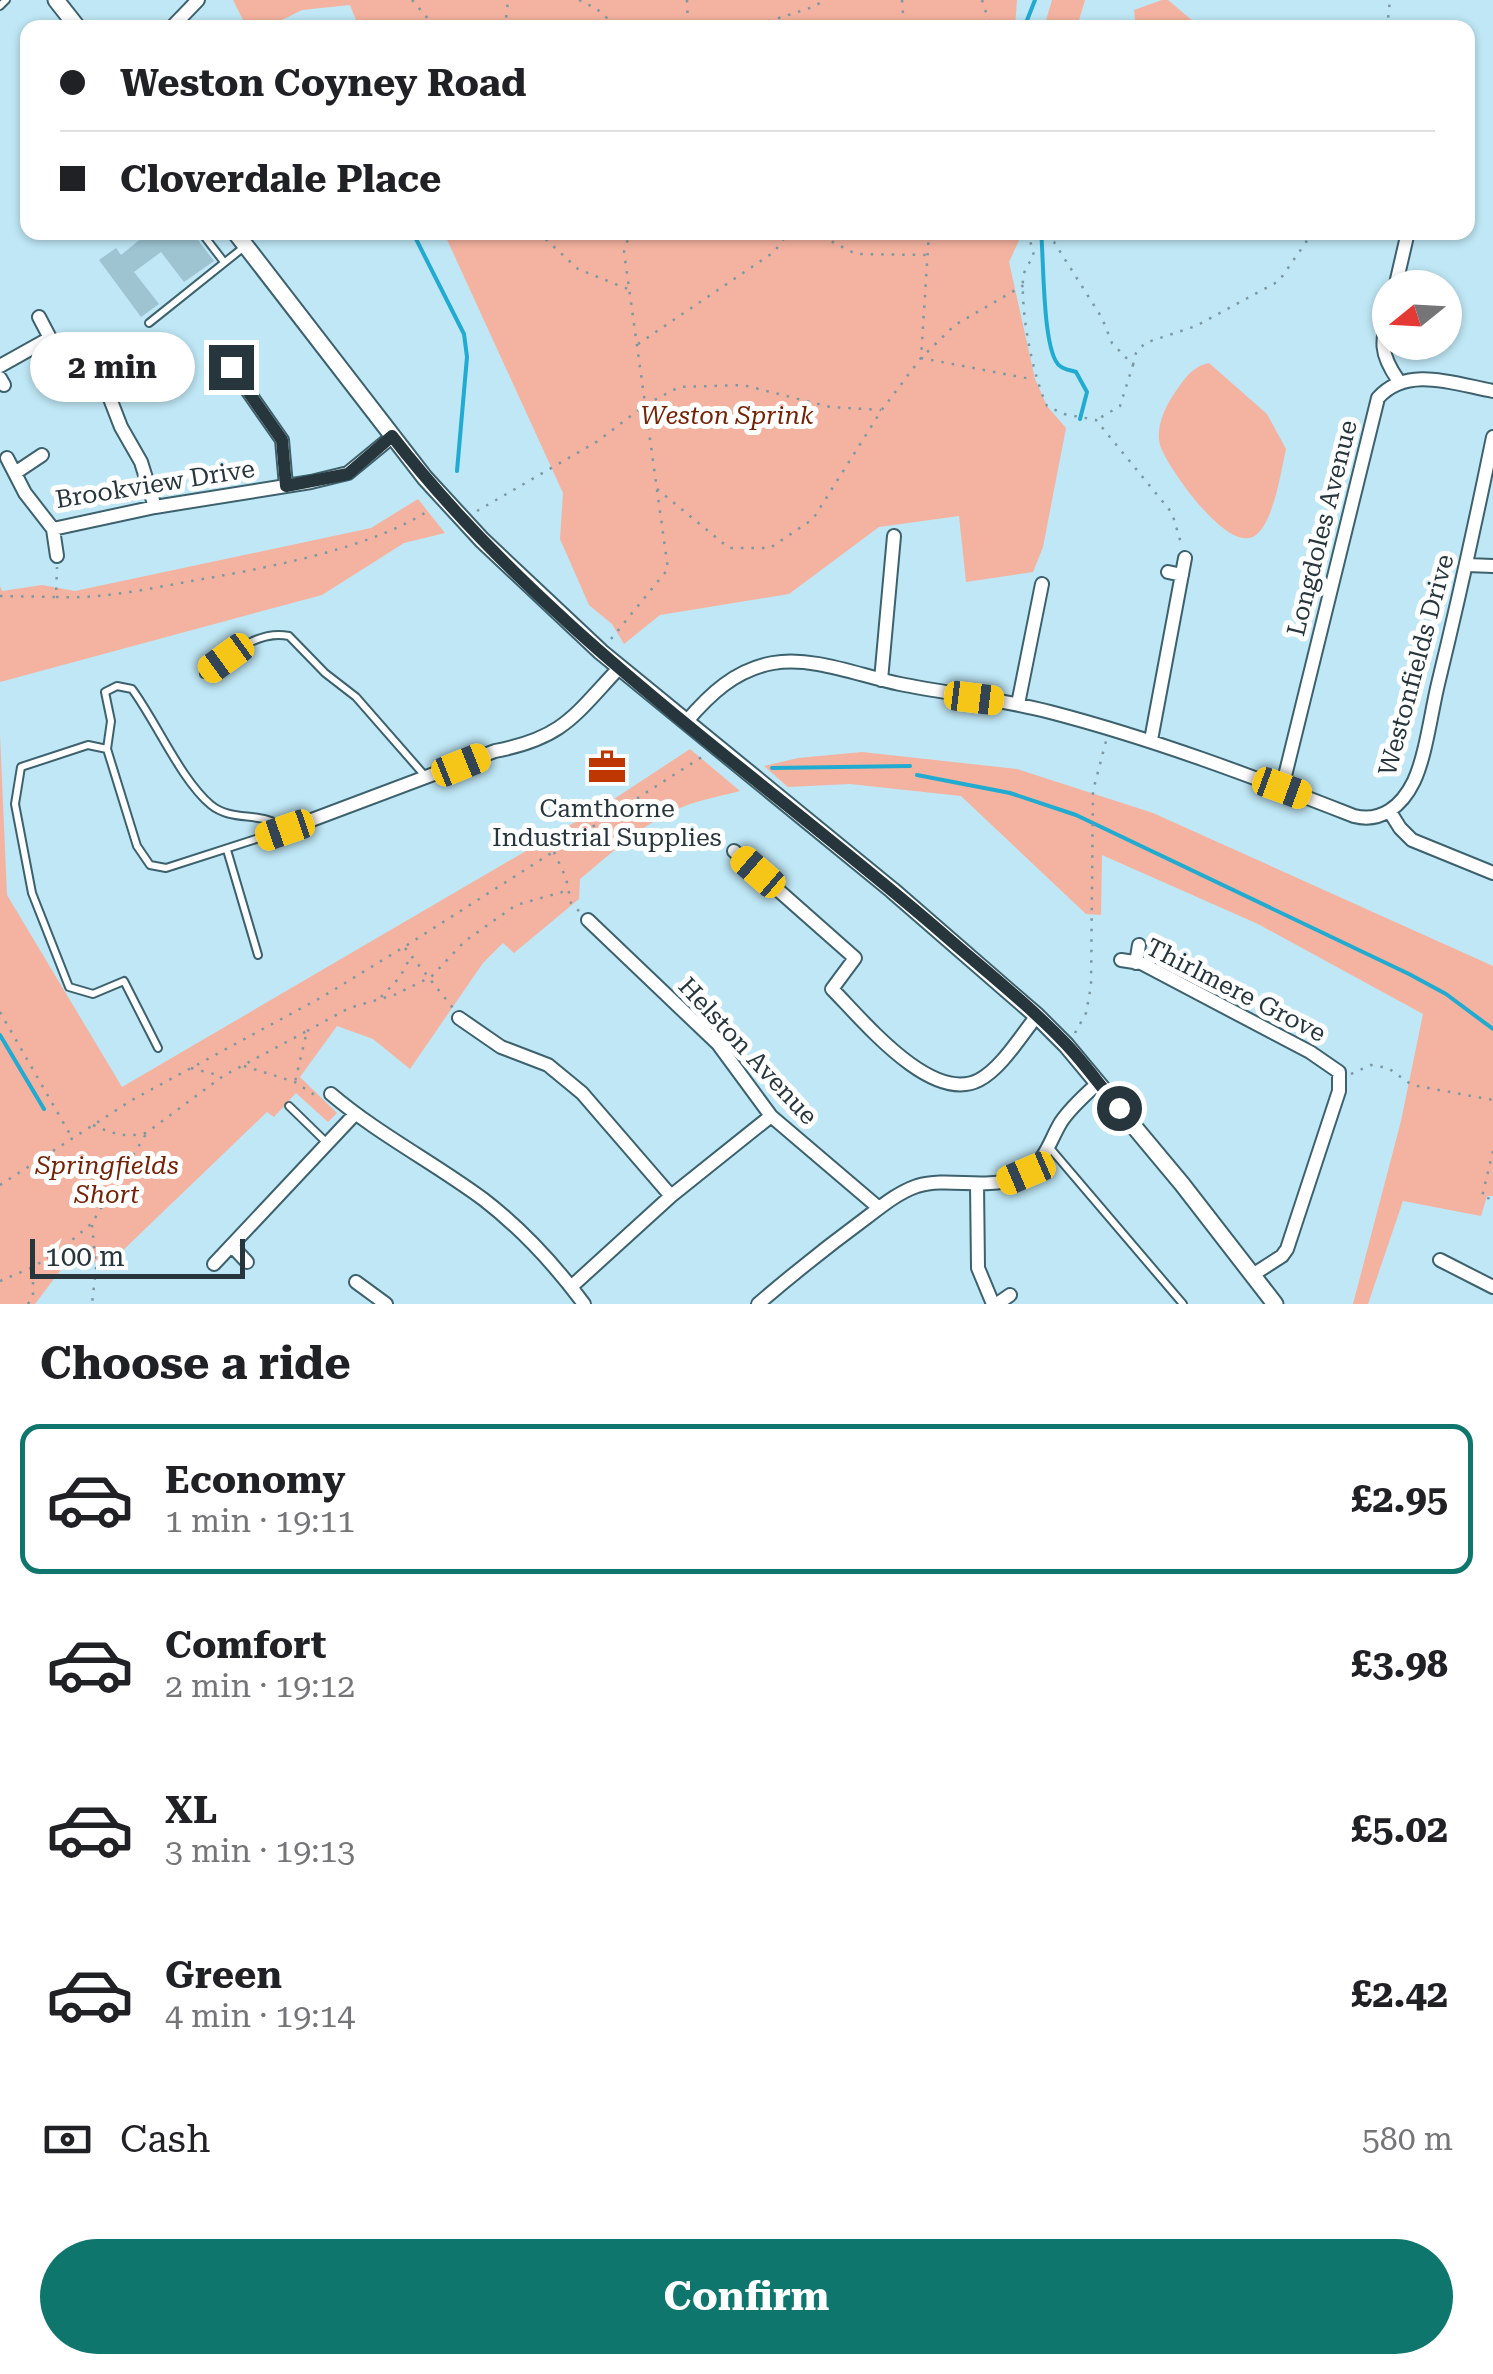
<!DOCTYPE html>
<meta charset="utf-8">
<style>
:root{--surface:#fff;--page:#f2f2f2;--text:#202124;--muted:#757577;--line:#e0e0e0;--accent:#0f766e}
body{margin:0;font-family:"Roboto Serif",serif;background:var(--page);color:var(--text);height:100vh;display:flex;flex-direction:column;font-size:38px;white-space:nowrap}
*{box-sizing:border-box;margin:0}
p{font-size:32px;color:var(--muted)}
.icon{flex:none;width:55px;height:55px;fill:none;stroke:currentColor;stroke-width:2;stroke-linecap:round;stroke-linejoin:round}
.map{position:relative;height:1304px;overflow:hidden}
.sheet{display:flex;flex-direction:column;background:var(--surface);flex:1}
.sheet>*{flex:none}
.banner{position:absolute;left:20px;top:20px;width:1455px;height:220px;border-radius:20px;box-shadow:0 2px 8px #0004;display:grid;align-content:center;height:220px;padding:0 40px;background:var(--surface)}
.needle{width:65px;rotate:252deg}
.fabs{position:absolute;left:1372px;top:270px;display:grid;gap:20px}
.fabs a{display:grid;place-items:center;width:90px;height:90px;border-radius:50%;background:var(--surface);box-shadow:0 2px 8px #0004;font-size:50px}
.scale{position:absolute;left:30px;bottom:25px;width:215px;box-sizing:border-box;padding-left:10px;border:5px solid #27363c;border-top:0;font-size:28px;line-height:35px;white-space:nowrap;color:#27363c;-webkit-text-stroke:8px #fff;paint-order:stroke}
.end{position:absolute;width:45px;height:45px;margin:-22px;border:12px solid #27363c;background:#fff;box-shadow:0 0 0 5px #fff}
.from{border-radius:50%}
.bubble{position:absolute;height:70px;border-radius:35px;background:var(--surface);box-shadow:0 2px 8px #0004;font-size:32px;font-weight:700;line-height:70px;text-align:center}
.car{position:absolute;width:30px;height:60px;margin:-30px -15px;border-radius:12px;box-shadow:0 0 8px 2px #0007;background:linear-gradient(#f5c518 24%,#345 0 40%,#f5c518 0 76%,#345 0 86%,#f5c518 0)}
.banner b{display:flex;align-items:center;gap:35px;height:95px;font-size:38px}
.banner b+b{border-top:2px solid var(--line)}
.banner i{width:25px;height:25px;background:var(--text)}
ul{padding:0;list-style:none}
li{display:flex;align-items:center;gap:30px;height:150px;margin:0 20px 15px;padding:0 20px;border:5px solid transparent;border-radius:20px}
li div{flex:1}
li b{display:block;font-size:38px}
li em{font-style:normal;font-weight:700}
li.selected{border-color:var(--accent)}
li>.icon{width:90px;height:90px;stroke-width:1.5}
h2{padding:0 40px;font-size:45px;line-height:120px}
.pay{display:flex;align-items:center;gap:25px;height:110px;padding:0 40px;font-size:38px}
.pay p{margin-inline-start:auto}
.primary-button{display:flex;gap:20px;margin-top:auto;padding:20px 40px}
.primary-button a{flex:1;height:115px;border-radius:60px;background:var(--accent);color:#fff;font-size:40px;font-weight:700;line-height:115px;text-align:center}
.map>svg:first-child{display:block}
.green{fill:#f4b3a0}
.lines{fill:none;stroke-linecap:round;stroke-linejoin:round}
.stream{stroke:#22abd0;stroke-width:4}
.building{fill:#9ec4d2}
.service-casing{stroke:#3d616d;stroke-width:10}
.minor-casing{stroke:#3d616d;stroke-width:16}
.tertiary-casing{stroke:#3d616d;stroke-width:19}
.path{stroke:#7b98a3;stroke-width:2.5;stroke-dasharray:2.5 8;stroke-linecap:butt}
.service{stroke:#fff;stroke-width:6}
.minor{stroke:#fff;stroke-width:12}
.tertiary{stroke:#fff;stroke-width:15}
.route{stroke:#27363c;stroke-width:12}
.labels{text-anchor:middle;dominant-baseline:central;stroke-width:10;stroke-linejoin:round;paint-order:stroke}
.park-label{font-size:25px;font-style:italic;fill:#742206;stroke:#fff}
.street-label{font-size:25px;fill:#27363c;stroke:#fff}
.poi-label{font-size:25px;fill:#27363c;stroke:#fff}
</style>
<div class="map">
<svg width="1493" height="1304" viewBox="0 0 1493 1304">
<rect width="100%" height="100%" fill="#bfe7f5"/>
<!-- green -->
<path class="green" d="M233,0H1017L1015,28H359L350,5L302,10L268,27L247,28Z
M1052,0H1085L1077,27H1044Z
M1162,0H1168L1200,27H1136L1134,10Z
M444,233H1019L1021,236L1009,262L1035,379L1047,406L1066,428L1043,547L1033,572L966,582L959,516L879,527L789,594L660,615L624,644L612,624L589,605L560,539L563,493Z
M1209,363L1267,414L1286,449C1281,471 1274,521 1256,535C1229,556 1170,470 1161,448C1154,430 1165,406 1176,391C1186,377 1192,367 1209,363Z
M418,499L445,533L404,543L322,595L0,682V586L2,591L42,585L75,591L371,528Z
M0,734L7,895L122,1087L608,803L690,749L740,791C722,796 703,799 685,806C645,821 613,852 580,879L579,899L514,953L503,943L483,963L410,1069L373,1039L337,1026L300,1077L337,1113L328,1122L296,1093L274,1117L267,1112L117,1256L104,1251L90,1268L69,1259L35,1304H0Z
M862,752L1017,769L1153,813L1493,966V1196H1487L1481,1216L1403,1201L1368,1304H1353L1401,1121L1423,1014L1258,924L1102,855L1101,915L1086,914L961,796L850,784L788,787L764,766L798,758Z"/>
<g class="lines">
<!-- stream -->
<path class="stream" d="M1024,28L1035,0
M1041,232C1044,257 1042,353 1060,366C1065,370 1070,370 1076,372L1087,392L1080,419
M415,237L464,334L467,357L457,471
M772,768L910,766
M917,775L1010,793L1076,815L1409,974L1446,994L1493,1029
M0,1035L44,1109"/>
</g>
<!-- building -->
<path class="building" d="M149,232H192L214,261L184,282L161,252L134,272L159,304L141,317L99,260L116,248L121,255Z"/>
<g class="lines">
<!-- service casing -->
<g class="service-casing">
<path id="service" d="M0,6L6,0
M201,232L224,262
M149,323L244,247
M204,674C229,656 257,629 289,636L325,673L356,697L426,777
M107,749L111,721L105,692L117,686L132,689C157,723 181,780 211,805C233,823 263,810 284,829
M227,850L258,955
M158,1048L124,981L93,994L69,987L32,893L15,804L21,767L88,745L107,749L137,846L150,865L166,868L284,830
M289,1106L327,1143
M1050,1148L1183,1304"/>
</g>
<!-- minor casing -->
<g class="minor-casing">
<path id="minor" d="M171,28L198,0
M1395,288L1408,232
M1390,308C1382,341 1378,351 1398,380
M39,317L50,338
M0,366L50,338L76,371L109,396L121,427L141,462L155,507
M231,367L282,440L286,486
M0,378L4,385
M7,458L25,493L53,529L155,507L311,482L348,473L393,436
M15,473L42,455
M53,529L57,556
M1467,565L1493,566
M1168,572L1182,575
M881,680L894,536
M1018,704L1042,584
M686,722C710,694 735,670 773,663C814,656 860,676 900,684C950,694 1001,699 1050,712C1154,739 1254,777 1354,816C1381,823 1402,806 1414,781C1426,755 1431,713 1438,684C1458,602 1476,520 1493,437
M1151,740L1185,558
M1282,788L1378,398C1407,365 1455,384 1493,391
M1390,812L1400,828L1412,840L1493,873
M285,830L495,751C563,738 574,716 619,668
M734,851L855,958L832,989C862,1019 931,1105 979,1080C1002,1068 1021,1035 1037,1016
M588,920L718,1044L771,1116L879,1208
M1121,960L1141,963L1310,1052L1339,1072V1091L1287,1249L1282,1256L1254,1274
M1136,963L1139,945
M459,1018L501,1047L548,1065L582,1093L671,1196
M331,1094C378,1134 433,1162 483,1199C522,1229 555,1265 584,1304
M977,1184L978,1268L993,1304
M232,1246L247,1262
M1440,1260L1493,1287
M214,1264L355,1114
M356,1282L386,1304
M571,1287L671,1196L771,1116
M758,1304C793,1274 828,1246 866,1218C882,1206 897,1193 917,1186C953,1175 995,1195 1028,1171C1047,1158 1050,1140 1061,1122C1071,1107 1085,1095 1098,1083
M997,1304L1010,1295"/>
</g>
<!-- tertiary casing -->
<g class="tertiary-casing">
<path id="tertiary" d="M56,0L78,28
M235,232L425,478L482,540L601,652L892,890L1037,1016L1066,1045L1182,1184L1275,1304"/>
</g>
<!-- path -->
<path class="path" d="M412,0L436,28
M579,0L597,9L618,28
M687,0L688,28
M902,0L904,28
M982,0L991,28
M505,28L508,0
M748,28L813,7L825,0
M1387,28L1390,0
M538,232L578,269L628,289
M813,232L856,254L926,255
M929,232L921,358L1031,379
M1028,232L1034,256C1029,263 1024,270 1023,278C1021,314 1032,373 1047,406L1064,414L1096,420L1172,513L1181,543
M1035,232L1054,242L1102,318L1112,343L1133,365L1120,406L1098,419
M638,344L774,252L789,232
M1133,365L1136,353L1145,343L1196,326L1279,281L1313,232
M657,489L729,548H770L813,519L881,411L921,358L955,325L1024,285
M477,511L598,441L645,405L679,387L743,385L830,407L881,410
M0,596L56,597L57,567
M56,597C100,599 143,590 186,582C260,569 370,550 431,509
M611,639L668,569L624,252L630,232
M554,852L566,878L571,903L580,912
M405,948L453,1008
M381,997L400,977L411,956
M0,1012L71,1136
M307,1031L349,1008L394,995L431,977L465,941L516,905L566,891
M1075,1033L1086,1013L1091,986L1093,791L1106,741
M244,1066L295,1082L319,1098
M191,1068L221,1076
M1351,1074L1371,1065L1388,1068L1412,1085L1493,1100
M93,1125C113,1134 126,1138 146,1133L223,1076L307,1031L295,1082
M1493,1151L1482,1197L1493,1199
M0,1185L132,1100L322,997L404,947L705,755
M92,1225L96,1268L92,1304
M0,1281L33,1267L59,1251L92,1223L146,1134
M28,1304L33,1296V1267"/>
<!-- service -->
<use href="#service" class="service"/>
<!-- minor -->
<use href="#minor" class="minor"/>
<!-- tertiary -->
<use href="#tertiary" class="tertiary"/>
</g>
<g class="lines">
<!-- route -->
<path class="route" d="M231,367L282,440L286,486L348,474L392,436C544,632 756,772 942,933C983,969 1028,1004 1066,1044C1085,1064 1101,1087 1119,1108"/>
</g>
<!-- icons -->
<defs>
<g id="office-bare" transform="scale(3)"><path d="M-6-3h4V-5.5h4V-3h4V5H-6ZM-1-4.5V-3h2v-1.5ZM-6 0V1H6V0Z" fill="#be3600" stroke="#fff" stroke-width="2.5" paint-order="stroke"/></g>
</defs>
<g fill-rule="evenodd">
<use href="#office-bare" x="607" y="767"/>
</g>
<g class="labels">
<!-- park labels -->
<g class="park-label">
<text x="727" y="415">Weston Sprink</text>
<text x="107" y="1165">Springfields<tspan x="107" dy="29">Short</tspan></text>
</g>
<!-- street labels -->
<g class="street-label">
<text transform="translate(155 484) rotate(-9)">Brookview Drive</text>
<text transform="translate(1322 528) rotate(-76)">Longdoles Avenue</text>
<text transform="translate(1416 665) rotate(-75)">Westonfields Drive</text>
<text transform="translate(1236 990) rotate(27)">Thirlmere Grove</text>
<text transform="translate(748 1051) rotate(47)">Helston Avenue</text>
</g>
<!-- poi labels -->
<g class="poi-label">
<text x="607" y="808">Camthorne<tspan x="607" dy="29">Industrial Supplies</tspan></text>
</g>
</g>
</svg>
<div class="fabs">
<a><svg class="needle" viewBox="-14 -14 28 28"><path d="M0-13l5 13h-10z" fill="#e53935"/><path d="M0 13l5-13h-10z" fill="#757577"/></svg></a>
</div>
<div class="scale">100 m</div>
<i class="end from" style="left:1119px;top:1108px"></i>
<i class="end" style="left:231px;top:367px"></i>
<div class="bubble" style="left:30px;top:332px;width:165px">2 min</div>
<i class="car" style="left:226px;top:658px;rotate:234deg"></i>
<i class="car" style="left:974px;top:698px;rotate:97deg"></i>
<i class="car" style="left:461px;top:765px;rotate:68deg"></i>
<i class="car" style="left:1282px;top:788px;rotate:110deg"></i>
<i class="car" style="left:285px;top:830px;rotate:251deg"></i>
<i class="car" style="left:758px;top:872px;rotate:311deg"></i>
<i class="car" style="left:1026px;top:1173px;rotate:247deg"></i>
<div class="banner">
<b><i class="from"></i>Weston Coyney Road</b>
<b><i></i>Cloverdale Place</b>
</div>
</div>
<section class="sheet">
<h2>Choose a ride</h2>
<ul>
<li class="selected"><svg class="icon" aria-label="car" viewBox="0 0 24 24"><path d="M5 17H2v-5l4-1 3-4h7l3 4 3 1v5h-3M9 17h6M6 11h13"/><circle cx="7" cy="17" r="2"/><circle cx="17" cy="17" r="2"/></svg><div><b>Economy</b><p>1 min · 19:11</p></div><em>£2.95</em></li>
<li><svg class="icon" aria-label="car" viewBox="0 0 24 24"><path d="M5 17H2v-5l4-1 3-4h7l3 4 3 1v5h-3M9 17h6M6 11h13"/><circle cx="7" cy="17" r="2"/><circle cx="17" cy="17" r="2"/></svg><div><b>Comfort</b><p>2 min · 19:12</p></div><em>£3.98</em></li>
<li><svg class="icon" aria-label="car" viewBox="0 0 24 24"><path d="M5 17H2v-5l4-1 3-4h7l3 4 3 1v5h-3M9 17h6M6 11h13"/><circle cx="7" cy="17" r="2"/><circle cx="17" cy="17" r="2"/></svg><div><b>XL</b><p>3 min · 19:13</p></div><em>£5.02</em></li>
<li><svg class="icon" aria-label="car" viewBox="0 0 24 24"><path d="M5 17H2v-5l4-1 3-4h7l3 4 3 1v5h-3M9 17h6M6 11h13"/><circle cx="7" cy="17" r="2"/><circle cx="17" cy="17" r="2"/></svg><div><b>Green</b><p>4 min · 19:14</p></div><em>£2.42</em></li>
</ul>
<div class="pay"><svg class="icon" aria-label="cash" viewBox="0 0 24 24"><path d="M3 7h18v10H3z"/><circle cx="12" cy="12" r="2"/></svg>Cash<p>580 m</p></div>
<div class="primary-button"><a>Confirm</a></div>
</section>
